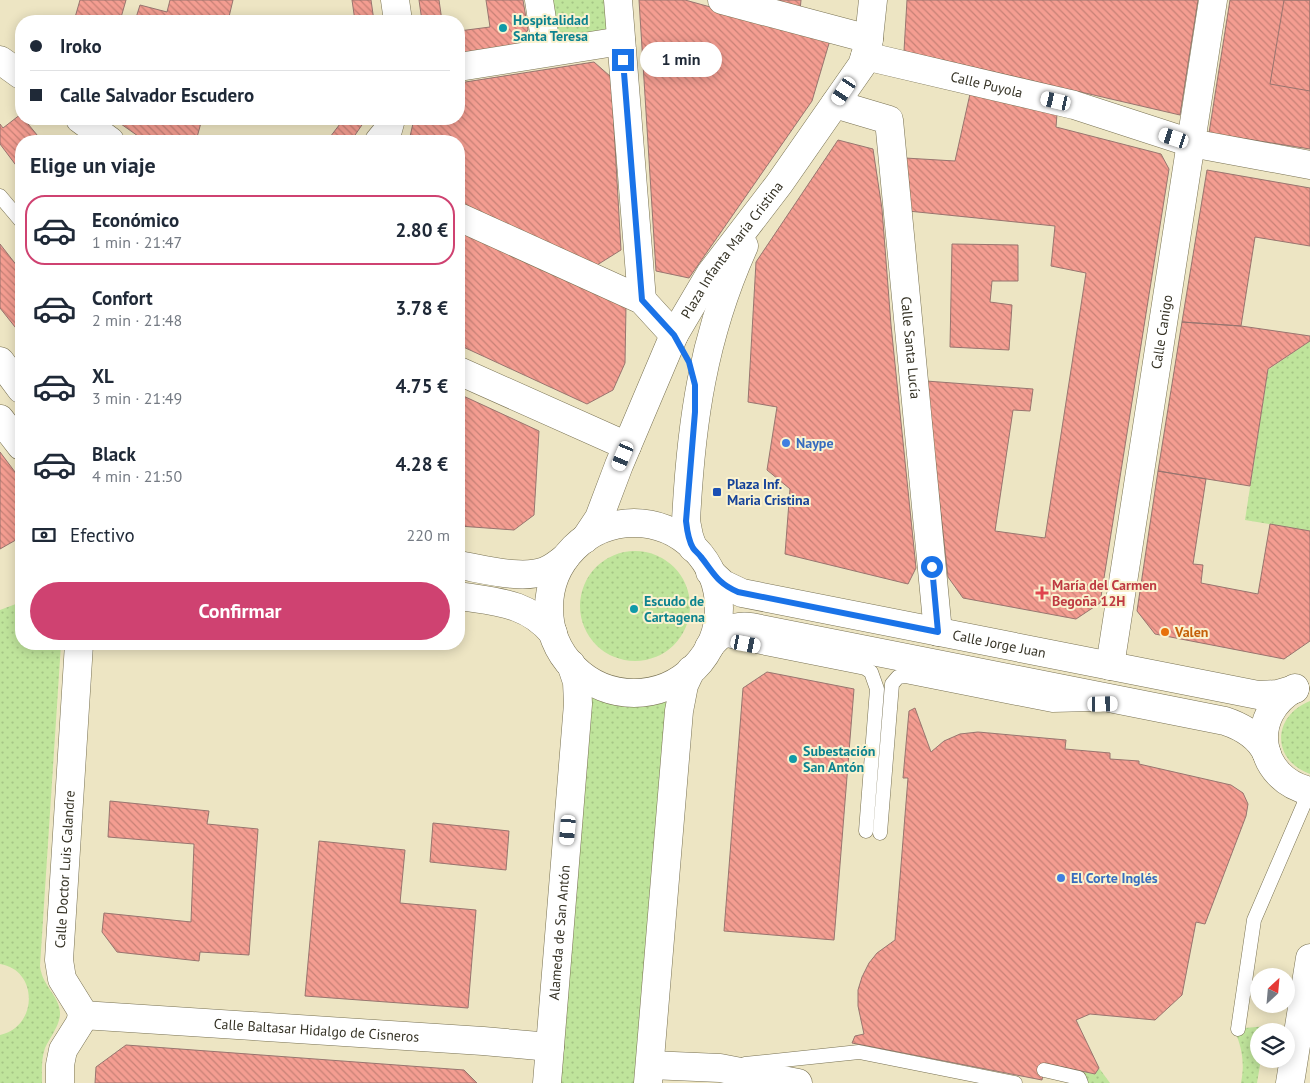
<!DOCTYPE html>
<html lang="es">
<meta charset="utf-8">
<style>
:root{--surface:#fff;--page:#f2f2f3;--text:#1f2937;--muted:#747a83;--line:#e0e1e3;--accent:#cf4271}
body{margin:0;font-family:"PT Sans",sans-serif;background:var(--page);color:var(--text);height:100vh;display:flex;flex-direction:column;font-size:19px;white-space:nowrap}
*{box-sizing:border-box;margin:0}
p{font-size:16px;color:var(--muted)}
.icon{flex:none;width:28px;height:28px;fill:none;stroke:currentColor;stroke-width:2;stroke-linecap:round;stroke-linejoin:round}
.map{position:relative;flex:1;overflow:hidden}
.details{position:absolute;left:15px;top:135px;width:450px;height:515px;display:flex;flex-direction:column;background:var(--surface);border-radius:20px;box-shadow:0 2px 12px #0003}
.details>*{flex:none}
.guide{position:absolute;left:15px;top:15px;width:450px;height:110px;border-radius:20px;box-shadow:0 2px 12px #0003;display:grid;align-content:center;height:110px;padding:0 15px;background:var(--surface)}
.needle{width:32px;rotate:26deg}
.tools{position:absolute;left:1250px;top:968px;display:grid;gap:10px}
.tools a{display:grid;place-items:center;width:45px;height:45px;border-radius:50%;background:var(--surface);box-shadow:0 2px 12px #0003;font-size:25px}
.end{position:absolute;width:22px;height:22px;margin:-11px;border:6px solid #1a73e8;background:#fff;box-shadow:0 0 0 2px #fff}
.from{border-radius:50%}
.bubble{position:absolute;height:35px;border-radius:18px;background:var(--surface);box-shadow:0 2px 12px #0003;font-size:16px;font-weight:600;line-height:35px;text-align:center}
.car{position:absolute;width:15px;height:30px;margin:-15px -8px;border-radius:6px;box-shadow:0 0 4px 1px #0007;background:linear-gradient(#fff 24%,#345 0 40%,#fff 0 76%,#345 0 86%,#fff 0)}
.guide b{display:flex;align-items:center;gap:18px;height:48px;font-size:19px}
.guide b+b{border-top:1px solid var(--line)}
.guide i{width:12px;height:12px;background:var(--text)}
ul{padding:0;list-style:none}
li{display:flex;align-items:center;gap:15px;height:70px;margin:0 10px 8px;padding:0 5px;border:2px solid transparent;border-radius:20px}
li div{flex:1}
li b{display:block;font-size:19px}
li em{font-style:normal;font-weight:600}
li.selected{border-color:var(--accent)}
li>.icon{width:45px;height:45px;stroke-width:1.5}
h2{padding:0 15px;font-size:22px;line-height:60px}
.pay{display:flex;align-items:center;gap:12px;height:55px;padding:0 15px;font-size:19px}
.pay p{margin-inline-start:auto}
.button{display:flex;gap:10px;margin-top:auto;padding:10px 15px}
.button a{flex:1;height:58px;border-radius:30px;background:var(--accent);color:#fff;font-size:20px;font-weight:600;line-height:58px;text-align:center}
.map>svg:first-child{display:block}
.garden{fill:url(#garden-dots)}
.building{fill:url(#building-back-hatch);stroke:#98756f}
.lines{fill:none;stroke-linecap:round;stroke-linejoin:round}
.service-casing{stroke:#787152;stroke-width:15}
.minor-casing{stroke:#787152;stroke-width:29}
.secondary-casing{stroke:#787152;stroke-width:29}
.primary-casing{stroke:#787152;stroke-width:29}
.service{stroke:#fff;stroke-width:14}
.minor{stroke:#fff;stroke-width:28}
.secondary{stroke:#fff;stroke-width:28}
.primary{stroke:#fff;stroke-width:28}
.route{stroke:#1a73e8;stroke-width:6}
.culture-dot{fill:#0f9aa8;stroke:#faf2d0;stroke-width:2}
.shop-dot{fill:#3f7fe0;stroke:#faf2d0;stroke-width:2}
.transit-dot{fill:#1a4fb4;stroke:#faf2d0;stroke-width:2}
.health-dot{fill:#e0444e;stroke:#faf2d0;stroke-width:2}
.food-dot{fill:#e8710a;stroke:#faf2d0;stroke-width:2}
.labels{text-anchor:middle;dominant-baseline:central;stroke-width:4;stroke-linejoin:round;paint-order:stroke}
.culture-label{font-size:14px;font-weight:bold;fill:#0d838f;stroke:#faf2d0;text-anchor:start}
.street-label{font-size:14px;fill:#363326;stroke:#faf2d0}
.shop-label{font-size:14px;font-weight:bold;fill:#366cbe;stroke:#faf2d0;text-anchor:start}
.transit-label{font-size:14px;font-weight:bold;fill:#164399;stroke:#faf2d0;text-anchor:start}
.health-label{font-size:14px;font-weight:bold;fill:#be3a42;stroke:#faf2d0;text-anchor:start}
.food-label{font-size:14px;font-weight:bold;fill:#c56008;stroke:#faf2d0;text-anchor:start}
</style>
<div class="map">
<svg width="1310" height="1083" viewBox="0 0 1310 1083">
<defs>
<pattern id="garden-dots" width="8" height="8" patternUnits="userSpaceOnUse" patternTransform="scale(1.25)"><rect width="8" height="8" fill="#bfe49b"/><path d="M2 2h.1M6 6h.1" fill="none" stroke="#a5c485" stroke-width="1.8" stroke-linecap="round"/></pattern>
<pattern id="building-back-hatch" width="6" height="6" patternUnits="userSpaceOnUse" patternTransform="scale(1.25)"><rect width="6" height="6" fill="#f49d91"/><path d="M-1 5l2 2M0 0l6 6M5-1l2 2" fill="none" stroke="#c68176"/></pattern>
</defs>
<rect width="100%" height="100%" fill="#ede5c3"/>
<!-- garden -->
<path class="garden" d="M552,0H609L614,33L558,42Z
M1310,341V531L1245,520L1268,370Z
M580 606a55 55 0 1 1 110 0a55 55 0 1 1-110 0Z
M21,602V644H61L40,966C42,986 59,995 60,1012C61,1024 50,1037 45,1048C41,1060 42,1071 42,1083H0V1035C38,1027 39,970 0,964V610Z
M582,675C612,693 639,698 671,684L648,1083H547Z
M1310,701V774C1271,760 1272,716 1310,701Z
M1267,1026L1266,1031H1259V1059H1261L1257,1083H1241C1245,1063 1242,1047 1234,1029Z
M1099,1068L1110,1083H1081L1079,1078L1082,1071L1095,1074Z"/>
<!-- building -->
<path class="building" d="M80,0H126L120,21H74Z
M170,0H233L228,21H135L140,5L167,12Z
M352,0H371L374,21H355Z
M419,0H439L442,21H422Z
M486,0H523L528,30L514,48L459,56V31L490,27Z
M639,0H685L830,40L812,101L689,278L656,271Z
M761,0H801L800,11Z
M907,0H1198L1180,115L904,51Z
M1230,0H1310V149L1209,133Z
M1284,0H1310V91L1270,84Z
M594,62L611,77L621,250L597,265L459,202V141H409L414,119H459V83Z
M970,94L1057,114L1056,127L1161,154L1169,169L1100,603L1076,619L963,598L948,577L926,381L1033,389L1030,411L1013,410L995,531L1045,538L1086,273L1051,266L1055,226L908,211L905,158L955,161Z
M21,114V119H24L42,141H21V172L0,144V124L3,128Z
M114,119H202L196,141H145Z
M340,119H366L351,141H327L343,120Z
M838,140L873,149L882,209L891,325L916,568L908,584L785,554L790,489L767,470L777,407L748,402L756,262Z
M1207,170L1310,188V246L1255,237L1241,326L1182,322Z
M459,231L626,306L625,363L613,390L587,404L459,345Z
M0,244L21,271V330L19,332L0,308Z
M952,244L1018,245V281H992L990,302L1012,305L1009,350L950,347Z
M1182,322L1241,326L1310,336V341L1268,369L1250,486L1158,471Z
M459,394L539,431L534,515L514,530L459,526L463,456H459Z
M0,452L21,480V537L0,549Z
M1158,471L1206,479L1193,564L1203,565L1201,583L1258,594L1270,524L1310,531V641L1284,659L1155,634L1137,611Z
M767,672L854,689L834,940L724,931L743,688Z
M915,708L931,752L944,741L960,734L978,732L1066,740L1065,749L1110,753V759L1139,761V764L1231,785L1243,793L1248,804L1246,816L1205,924L1196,922L1182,995L1155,1020L1090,1014L1076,1020L1099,1068L1095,1074L1045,1063L1042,1080L852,1043L855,1036L864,1034L858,1006V990L862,977L869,963L877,953L895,940L908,778H903L909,711Z
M110,801L209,811L207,824L258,829L249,955L200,952L199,961L117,952L102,932L104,913L191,922L194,844L108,837Z
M433,823L509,831L506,870L430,862Z
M319,841L405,850L400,903L476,910L468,1008L305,996Z
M126,1045L464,1070L477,1083H95L96,1067Z"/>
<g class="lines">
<!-- service casing -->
<g class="service-casing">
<path id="service" d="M0,196L21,221
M716,642L726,640L865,668L871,672L877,689L866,831
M880,833L892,684L898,677L905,676L1052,705L1091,704
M1238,1029L1254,920L1304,804V796L1300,789
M745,1064L859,1052L1015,1083
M1044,1070L1079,1078L1081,1083"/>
</g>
<!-- minor casing -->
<g class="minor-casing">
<g id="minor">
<path d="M395,0L398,21"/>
<path d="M539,0L547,52"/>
<path d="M618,0L642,300"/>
<path d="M722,0L869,39"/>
<path id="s1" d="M865,56L1074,105L1191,143L1310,165"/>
<path d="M0,60L21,75"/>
<path d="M459,67L621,41"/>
<path id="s2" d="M835,104L889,120L938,632"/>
<path d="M80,119L110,141"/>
<path d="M379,141L388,130L391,119"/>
<path d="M459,217L642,300L674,335"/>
<path d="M459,371L627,446"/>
<path id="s3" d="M1110,666L1213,0"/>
<path id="s4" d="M82,1015L483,1041L550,1047"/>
<path d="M650,1065L720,1068L798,1083"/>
<path id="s5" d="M60,1083V1065L63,1050L80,1023L82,1015L80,1008L62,979L59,960L79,644"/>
</g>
</g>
<!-- secondary casing -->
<g class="secondary-casing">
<path id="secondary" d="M1290,1083L1310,958"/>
</g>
<!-- primary casing -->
<g class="primary-casing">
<g id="primary">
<path d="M0,361L21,389"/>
<path d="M0,419L21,446"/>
<circle cx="634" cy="608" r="85"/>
<path id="s6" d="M585,539L599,518L619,465L674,335L710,274L779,184L862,65L868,47L873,0"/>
<path d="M693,548L689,536L686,521C691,422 703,337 744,246"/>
<path d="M459,565C483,569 522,580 545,571C553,568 559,563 565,558"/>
<path id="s7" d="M710,572L723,584L742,593L1258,695L1278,694L1295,689"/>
<path d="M459,596C496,602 527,602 553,633"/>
<path d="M709,647C720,633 733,624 751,627L1225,721C1243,727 1259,736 1267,754"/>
<path d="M1295,688C1247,715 1257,779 1310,791"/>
<path id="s8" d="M547,1083L578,704L577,682L571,664"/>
<path d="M648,1083L679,711L684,685L691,670"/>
</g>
</g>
<!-- service -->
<use href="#service" class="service"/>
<!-- minor -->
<use href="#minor" class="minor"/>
<!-- secondary -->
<use href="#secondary" class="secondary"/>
<!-- primary -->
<use href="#primary" class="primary"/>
</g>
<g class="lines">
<!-- route -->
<path class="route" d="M623,60L642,300L674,335L689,362L695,385V412L686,521C687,530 688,540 693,548C695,551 699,554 701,557C714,573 717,583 738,592L938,632L932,567"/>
</g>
<!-- markers -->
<g class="culture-dot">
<circle cx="503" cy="28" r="5"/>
<circle cx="634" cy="609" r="5"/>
<circle cx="793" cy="759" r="5"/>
</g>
<g class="shop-dot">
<circle cx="786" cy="443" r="5"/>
<circle cx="1061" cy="878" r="5"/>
</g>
<rect class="transit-dot" x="712" y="487" width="10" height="10" rx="2.5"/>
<path class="health-dot" d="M1039.5 585.5h5v5h5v5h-5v5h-5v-5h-5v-5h5z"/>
<circle class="food-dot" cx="1165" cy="632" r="5"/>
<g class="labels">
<!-- culture labels -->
<g class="culture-label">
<text x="513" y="20">Hospitalidad<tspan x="513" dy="16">Santa Teresa</tspan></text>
<text x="644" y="601">Escudo de<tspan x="644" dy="16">Cartagena</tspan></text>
<text x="803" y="751">Subestación<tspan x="803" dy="16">San Antón</tspan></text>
</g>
<!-- street labels -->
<g class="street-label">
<text stroke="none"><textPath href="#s1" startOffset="125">Calle Puyola</textPath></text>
<text stroke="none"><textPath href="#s6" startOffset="326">Plaza Infanta María Cristina</textPath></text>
<text stroke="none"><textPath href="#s3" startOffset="338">Calle Canigo</textPath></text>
<text stroke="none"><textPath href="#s2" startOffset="285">Calle Santa Lucía</textPath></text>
<text stroke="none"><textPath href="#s7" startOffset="301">Calle Jorge Juan</textPath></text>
<text stroke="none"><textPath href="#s5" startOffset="225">Calle Doctor Luis Calandre</textPath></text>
<text stroke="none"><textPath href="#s8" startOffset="151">Alameda de San Antón</textPath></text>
<text stroke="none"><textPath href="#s4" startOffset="235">Calle Baltasar Hidalgo de Cisneros</textPath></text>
</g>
<!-- shop labels -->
<g class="shop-label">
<text x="796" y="443">Naype</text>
<text x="1071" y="878">El Corte Inglés</text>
</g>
<!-- transit labels -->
<g class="transit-label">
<text x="727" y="484">Plaza Inf.<tspan x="727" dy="16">Maria Cristina</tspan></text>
</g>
<!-- health labels -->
<g class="health-label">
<text x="1052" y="585">María del Carmen<tspan x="1052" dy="16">Begoña 12H</tspan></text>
</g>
<!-- food labels -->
<g class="food-label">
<text x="1175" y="632">Valen</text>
</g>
</g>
</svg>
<div class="tools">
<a><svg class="needle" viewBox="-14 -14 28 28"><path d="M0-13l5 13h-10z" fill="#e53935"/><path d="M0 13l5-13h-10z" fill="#747a83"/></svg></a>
<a><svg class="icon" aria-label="layers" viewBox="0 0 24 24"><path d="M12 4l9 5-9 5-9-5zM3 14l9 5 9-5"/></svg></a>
</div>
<i class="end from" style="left:932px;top:567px"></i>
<i class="end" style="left:623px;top:60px"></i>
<div class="bubble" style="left:640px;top:42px;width:82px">1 min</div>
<i class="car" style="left:844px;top:91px;rotate:214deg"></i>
<i class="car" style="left:1056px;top:101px;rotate:283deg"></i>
<i class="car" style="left:1174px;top:138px;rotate:288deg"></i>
<i class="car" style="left:623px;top:456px;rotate:203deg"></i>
<i class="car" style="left:746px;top:644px;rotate:101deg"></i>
<i class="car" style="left:1103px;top:704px;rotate:89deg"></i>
<i class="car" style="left:568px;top:830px;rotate:185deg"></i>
<div class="guide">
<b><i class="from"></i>Iroko</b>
<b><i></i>Calle Salvador Escudero</b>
</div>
<section class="details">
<h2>Elige un viaje</h2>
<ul>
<li class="selected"><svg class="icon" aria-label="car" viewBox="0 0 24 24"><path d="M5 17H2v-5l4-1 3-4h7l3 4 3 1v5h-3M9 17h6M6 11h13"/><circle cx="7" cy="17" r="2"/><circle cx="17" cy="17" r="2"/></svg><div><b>Económico</b><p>1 min · 21:47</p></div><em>2.80 €</em></li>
<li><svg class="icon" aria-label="car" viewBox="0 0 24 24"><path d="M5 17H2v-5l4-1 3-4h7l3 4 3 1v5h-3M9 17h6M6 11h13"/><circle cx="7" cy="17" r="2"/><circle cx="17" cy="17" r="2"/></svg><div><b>Confort</b><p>2 min · 21:48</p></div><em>3.78 €</em></li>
<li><svg class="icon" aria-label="car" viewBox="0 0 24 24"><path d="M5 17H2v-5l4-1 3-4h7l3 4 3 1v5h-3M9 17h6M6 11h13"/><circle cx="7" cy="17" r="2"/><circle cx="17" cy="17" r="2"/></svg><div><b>XL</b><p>3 min · 21:49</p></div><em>4.75 €</em></li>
<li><svg class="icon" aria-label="car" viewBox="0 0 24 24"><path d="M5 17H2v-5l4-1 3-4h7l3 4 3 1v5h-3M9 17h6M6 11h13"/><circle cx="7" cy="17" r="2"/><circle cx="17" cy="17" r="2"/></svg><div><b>Black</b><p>4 min · 21:50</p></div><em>4.28 €</em></li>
</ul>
<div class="pay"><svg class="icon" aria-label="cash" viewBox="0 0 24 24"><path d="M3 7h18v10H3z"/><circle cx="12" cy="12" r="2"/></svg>Efectivo<p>220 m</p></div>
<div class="button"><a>Confirmar</a></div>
</section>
</div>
